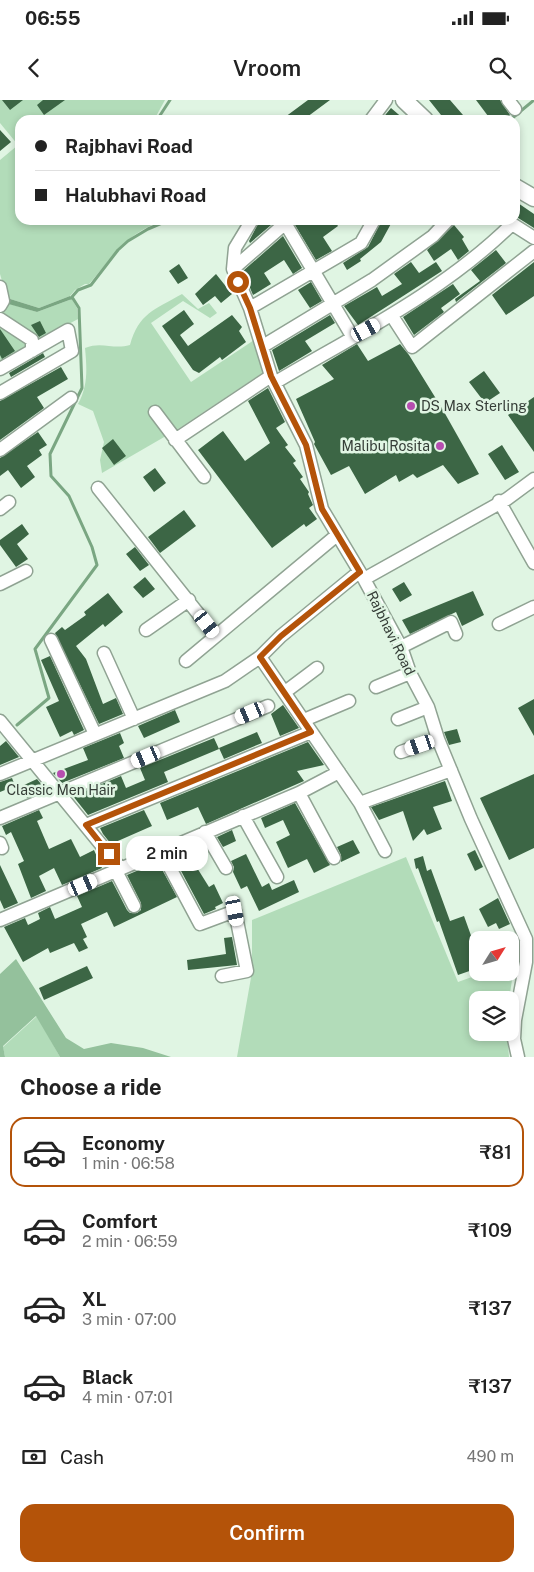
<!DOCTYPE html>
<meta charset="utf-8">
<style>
:root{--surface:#fff;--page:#f2f2f2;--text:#222;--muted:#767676;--line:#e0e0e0;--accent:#b45309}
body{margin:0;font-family:"Public Sans",sans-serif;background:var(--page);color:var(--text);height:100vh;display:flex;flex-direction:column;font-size:19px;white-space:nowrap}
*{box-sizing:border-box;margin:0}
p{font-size:16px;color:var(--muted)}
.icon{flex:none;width:28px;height:28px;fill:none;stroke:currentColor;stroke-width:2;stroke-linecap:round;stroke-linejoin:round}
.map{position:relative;height:957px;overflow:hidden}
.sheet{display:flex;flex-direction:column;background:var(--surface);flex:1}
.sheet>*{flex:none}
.banner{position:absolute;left:15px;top:15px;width:505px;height:110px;border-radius:15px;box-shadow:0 2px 8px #0003;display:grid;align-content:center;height:110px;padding:0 20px;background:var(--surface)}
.needle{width:32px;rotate:53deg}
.tools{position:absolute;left:469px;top:831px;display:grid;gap:10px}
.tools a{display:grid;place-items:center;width:50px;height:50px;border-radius:10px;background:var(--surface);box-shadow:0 2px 8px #0003;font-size:25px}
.end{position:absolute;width:22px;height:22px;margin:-11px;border:6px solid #b45309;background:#fff;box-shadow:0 0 0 2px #fff}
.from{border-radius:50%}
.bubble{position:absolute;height:35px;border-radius:15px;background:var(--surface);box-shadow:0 2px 8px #0003;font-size:16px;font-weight:600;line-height:35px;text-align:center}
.car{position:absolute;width:15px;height:30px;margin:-15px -8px;border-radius:6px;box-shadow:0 0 4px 1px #0007;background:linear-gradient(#fff 24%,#345 0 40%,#fff 0 76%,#345 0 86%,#fff 0)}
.banner b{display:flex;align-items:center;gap:18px;height:48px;font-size:19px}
.banner b+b{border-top:1px solid var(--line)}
.banner i{width:12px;height:12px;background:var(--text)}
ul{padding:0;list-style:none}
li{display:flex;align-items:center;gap:15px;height:70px;margin:0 10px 8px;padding:0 10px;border:2px solid transparent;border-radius:15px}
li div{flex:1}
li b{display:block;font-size:19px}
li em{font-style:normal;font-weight:600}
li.current{border-color:var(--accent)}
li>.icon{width:45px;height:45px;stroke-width:1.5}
h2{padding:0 20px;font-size:22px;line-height:60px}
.pay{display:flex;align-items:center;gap:12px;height:55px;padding:0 20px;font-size:19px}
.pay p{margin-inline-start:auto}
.button{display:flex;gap:10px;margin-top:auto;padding:10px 20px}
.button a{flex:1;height:58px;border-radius:15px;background:var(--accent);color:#fff;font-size:20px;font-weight:600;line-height:58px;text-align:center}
.status{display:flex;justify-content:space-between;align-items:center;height:35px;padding:0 25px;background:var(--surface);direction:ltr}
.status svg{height:14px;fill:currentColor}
header{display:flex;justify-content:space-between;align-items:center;height:65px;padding:0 20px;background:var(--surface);font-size:22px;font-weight:600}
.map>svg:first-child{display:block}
.green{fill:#b2dcb9}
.forest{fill:#94c19c}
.water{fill:#7aa682}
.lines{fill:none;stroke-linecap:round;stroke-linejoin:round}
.stream{stroke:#7aa682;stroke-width:3}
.building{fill:#3c6645}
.minor-casing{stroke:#90a393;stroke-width:15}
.tertiary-casing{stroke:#90a393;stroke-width:19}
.minor{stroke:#fff;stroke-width:12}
.tertiary{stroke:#fff;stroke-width:16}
.route{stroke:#b45309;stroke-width:6}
.poi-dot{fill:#b64eb0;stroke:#e0f5e3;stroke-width:2}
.labels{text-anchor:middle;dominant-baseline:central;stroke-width:5;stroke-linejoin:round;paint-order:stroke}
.poi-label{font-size:14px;fill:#353d37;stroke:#e0f5e3;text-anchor:start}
.street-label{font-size:14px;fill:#353d37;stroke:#e0f5e3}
</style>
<div class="status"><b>06:55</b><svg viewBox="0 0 49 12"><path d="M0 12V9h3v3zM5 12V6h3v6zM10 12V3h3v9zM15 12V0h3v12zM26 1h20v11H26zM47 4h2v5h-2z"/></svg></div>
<header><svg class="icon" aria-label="back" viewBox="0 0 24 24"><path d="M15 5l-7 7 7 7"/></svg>Vroom<svg class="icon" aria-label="search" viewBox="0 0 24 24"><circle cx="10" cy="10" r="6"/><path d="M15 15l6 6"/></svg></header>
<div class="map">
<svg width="534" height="957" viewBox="0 0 534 957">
<rect width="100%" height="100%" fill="#e0f5e3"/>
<!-- green -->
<path class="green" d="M0,0H165L154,20H20V120H163C122,137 116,153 89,184H85L75,190L70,196L39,208L7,198L0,174V60L18,45L0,23Z
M182,194L198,209L209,203L217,213L210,218L183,201L151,223L191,282L257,238L267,270L178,329L102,373L100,360L104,342L93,311L78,304C88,286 87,269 85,248C102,241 113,250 130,245C139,213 154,210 182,194Z
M72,199L77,208L78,219L0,261V201L37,212Z
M406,757L458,882L483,873L510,872V862L515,860L509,900H478V932L507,933L509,957H237L252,872V820Z
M37,916L60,957H5L3,947Z"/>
<!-- forest -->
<path class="forest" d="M16,859L66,938L84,949L111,943L143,948L171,957H60L36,916L3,946L5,957H0V874Z"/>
<!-- water -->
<path class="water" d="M70,196L72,199L37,212L5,203L7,198L39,208Z"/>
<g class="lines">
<!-- stream -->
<path class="stream" d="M157,20L170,0
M510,20L534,0
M71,198L78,190L91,185L118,150L128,141L148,129L169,120
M17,625L49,598L35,549L97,465L92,447L69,396L51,376L50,354L82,288L79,208L72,197"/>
</g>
<!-- building -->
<path class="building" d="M2,0H23L10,10Z
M43,0H65L44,15L37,5Z
M308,0H330L303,20H281Z
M429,0H450L463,15L457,20H445Z
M476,0H500L510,15L504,20H491Z
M391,8L405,20H381Z
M0,30L11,42L0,51Z
M515,101L534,114V128L515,116Z
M260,120H277L250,143L249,141Z
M297,120H334L338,126L323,137L332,151L316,160L295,125Z
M382,120H393L381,142L360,159L361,161L347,170L343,163L368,147Z
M454,125L464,137L462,139L469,151L458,160L451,149L434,161L427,150Z
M283,136L302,168L293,174L284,160L264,173L271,184L253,195L243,171Z
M496,150L506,163L456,202L455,199L480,181L471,170Z
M411,162L419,173L436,162L442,171L358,225L344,206L377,187L382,196L402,184L394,174Z
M534,162V196L506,215L492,195Z
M179,164L188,178L178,184L169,171Z
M216,174L232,194L221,203L215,196L203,205L195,194Z
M311,182L322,201L310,208L298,190Z
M453,184L460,194L441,208L444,212L414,235L403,217Z
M184,210L194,224L180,235L188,246L232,215L242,227L239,231L246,242L222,260L220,257L199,273L193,270L162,226Z
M330,215L335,223L305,241L312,251L279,271L272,250Z
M40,221L46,233L39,237L31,225Z
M0,229L15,251L2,259L0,255Z
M357,244L368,261L400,244L409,255L443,310L479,374L458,384L443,365L417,378L413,374L399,382L396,375L365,394L349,366L331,375L314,344L315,342L296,299L334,279L322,265Z
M43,253L45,257L11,277L9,273Z
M61,267L68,279L37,297L44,308L0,340V301Z
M484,271L500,293L485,303L469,282Z
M268,288L285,322L276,328L288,345L285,347L296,361L293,363L303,377L300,379L309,392L308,394L313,405L309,408L317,419L306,427L304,424L272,448L198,350L223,331L245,361L270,343L248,301Z
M534,297V352L508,315Z
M38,332L47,345L39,350L42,355L27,366L35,377L21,388L8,370L0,376V358Z
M113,339L126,356L114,365L102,348Z
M502,345L519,372L505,380L488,354Z
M155,368L166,383L154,392L143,377Z
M184,410L196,426L160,453L148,437Z
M22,424L29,434L17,444L28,459L16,467L0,445V440Z
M135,447L149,465L140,471L126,454Z
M145,477L155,489L143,498L133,487Z
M404,482L412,495L400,502L392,489Z
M473,491L484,515L462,526L456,512L410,534L402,520Z
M108,493L123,512L105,527L103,524L76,546L86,559L103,604L116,598L123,614L99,624L55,533L62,527L65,530L86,515L84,512Z
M50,556L84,630L74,635L72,631L60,637L46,607L59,601L41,560Z
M534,599V636L518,608Z
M283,605L299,628L280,636L271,614Z
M175,610L180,622L144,638L138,626Z
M457,629L461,642L449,645L444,632Z
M257,632L262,643L224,659L219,648Z
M120,633L124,643L119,646L124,658L62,683L53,673L88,660L83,648Z
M214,638L219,649L164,672L168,682L88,715L73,696L121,676L126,688L145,680L140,668Z
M6,641L19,657L0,665V646Z
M308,642L324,665L297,671L304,681L206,724L198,707L167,720L160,703Z
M534,674V748L509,760L480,698Z
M12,678L15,686L0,692V682Z
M37,679L46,690L27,698L22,686Z
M445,681L452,701L433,707L442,729L427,735L424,729L413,741L403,711L379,720L371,707Z
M295,703L330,765L314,773L307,759L288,768L276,742L290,735L283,720L265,728L261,718Z
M39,710L43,718L37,721L49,749L71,739L80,757L94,750L102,768L62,785L54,768L39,776L46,791L31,798L18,764L24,761L11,732L6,735L2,726Z
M144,710L152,726L111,744L103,734L100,728Z
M232,730L236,741L223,747L217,737Z
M353,740L360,753L341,762V755L337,747Z
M475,750L483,767L475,771L467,754Z
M246,754L262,787L269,783L272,790L294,780L299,792L259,811L247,786L241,789L233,772L234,767L231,761Z
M423,756L427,771L431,769L450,821L464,816L478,855V868L458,875L439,821L437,822L418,768L416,769L414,759Z
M158,762L177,797L114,827L107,812L81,824L87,837L83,839L88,848L79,852L74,843L50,853L48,848L23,862L4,827L25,818L28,825L40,819L38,813L50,807L55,819L82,807L77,796L112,781L127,810L130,813H137L141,810V803L127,775Z
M194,763L209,787L214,784L223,803L215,807L216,809L204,814L180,769Z
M0,765L18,803L4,809L0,800Z
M498,798L510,824L499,829L496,823L488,827L479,809Z
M232,837L237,865L188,870L187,860L226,854L224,838Z
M87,866L93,878L44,900L39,888Z"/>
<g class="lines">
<!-- minor casing -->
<g class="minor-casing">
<path id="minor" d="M508,0L515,9
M371,20L386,0
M252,120L235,148L233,169L250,208L271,276L306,345L322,409L364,479L401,547L410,573L428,607L438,639L471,719L526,839V862L515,920L514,939L518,957
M506,120L534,138
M285,123L352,236
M233,169L289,120
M0,187L3,201L0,206
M250,208L361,143L374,120
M392,216L412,247L534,151
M0,219L32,240V251
M263,246L372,180L433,136L448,120
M0,269L68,230L72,251L0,293
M276,282C357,234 444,191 512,124
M155,312L204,377
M175,340L271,276
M0,350L71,298
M98,388L216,536
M499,401L534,463
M0,409L9,402
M364,479L507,399L534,379
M0,484L26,471
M499,524L534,507
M146,530L189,500
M51,540L95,634
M401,547L451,522L456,534
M104,553L134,619
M260,557L360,703L385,751
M186,561L337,435
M376,587L410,573
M285,592L317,568
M398,619L428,607
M304,620L349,601
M0,621L121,769
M401,652L438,639
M0,674L225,581L260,557L281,536L359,472
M299,693L334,758
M360,703L451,670
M243,716L277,777
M0,718L268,606
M86,725L311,632
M205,732L226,768
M0,743L2,748
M161,751L200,824L235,811L247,871L222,876
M116,771L134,806
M0,820L299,693L339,672"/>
</g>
<!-- tertiary casing -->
<g class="tertiary-casing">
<path id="tertiary" d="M404,0L425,20
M515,87L534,98"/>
</g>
<!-- minor -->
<use href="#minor" class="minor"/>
<!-- tertiary -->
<use href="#tertiary" class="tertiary"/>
</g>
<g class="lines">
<!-- route -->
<path class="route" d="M109,754L86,725L311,632L260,557L281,536L360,472L322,409L306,345L271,276L250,208L238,182"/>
</g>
<!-- markers -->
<g class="poi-dot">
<circle cx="411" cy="306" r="5"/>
<circle cx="440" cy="346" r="5"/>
<circle cx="61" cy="674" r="5"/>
</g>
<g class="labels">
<!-- poi labels -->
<g class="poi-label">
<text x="421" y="306">DS Max Sterling</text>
<text x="430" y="346" text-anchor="end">Malibu Rosita</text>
<text x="61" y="690" text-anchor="middle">Classic Men Hair</text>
</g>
<!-- street labels -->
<g class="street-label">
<text transform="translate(391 533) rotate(64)">Rajbhavi Road</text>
</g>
</g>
</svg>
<div class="tools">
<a><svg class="needle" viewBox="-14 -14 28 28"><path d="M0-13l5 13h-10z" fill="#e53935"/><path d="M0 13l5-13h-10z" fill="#767676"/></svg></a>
<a><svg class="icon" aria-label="layers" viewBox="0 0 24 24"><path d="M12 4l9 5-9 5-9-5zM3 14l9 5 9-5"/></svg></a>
</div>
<i class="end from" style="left:238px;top:182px"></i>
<i class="end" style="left:109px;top:754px"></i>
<div class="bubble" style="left:126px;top:736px;width:82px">2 min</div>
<i class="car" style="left:366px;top:230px;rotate:62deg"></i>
<i class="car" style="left:207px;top:524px;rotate:142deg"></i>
<i class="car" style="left:250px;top:613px;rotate:247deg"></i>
<i class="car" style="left:420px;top:645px;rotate:251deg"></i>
<i class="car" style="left:146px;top:657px;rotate:247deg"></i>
<i class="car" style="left:83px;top:785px;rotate:67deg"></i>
<i class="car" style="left:235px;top:811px;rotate:169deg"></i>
<div class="banner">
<b><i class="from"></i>Rajbhavi Road</b>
<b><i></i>Halubhavi Road</b>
</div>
</div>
<section class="sheet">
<h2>Choose a ride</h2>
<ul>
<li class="current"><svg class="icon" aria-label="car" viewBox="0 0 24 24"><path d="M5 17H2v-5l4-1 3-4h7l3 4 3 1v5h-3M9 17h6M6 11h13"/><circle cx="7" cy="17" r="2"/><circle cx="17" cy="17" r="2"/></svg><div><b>Economy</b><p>1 min · 06:58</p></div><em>₹81</em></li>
<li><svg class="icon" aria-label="car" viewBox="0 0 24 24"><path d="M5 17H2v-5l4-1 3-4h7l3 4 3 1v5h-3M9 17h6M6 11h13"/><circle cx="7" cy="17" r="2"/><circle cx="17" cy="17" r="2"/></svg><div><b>Comfort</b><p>2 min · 06:59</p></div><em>₹109</em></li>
<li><svg class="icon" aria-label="car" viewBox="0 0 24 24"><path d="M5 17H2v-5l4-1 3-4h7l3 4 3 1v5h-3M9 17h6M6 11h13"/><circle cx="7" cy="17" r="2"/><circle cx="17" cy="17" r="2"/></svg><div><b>XL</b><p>3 min · 07:00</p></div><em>₹137</em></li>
<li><svg class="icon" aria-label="car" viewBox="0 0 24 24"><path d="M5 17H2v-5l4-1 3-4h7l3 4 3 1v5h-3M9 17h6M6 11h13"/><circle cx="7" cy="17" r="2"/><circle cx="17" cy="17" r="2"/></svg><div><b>Black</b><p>4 min · 07:01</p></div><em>₹137</em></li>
</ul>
<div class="pay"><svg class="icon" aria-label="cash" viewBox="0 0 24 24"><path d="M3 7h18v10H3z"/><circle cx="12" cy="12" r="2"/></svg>Cash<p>490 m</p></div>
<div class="button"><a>Confirm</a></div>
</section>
